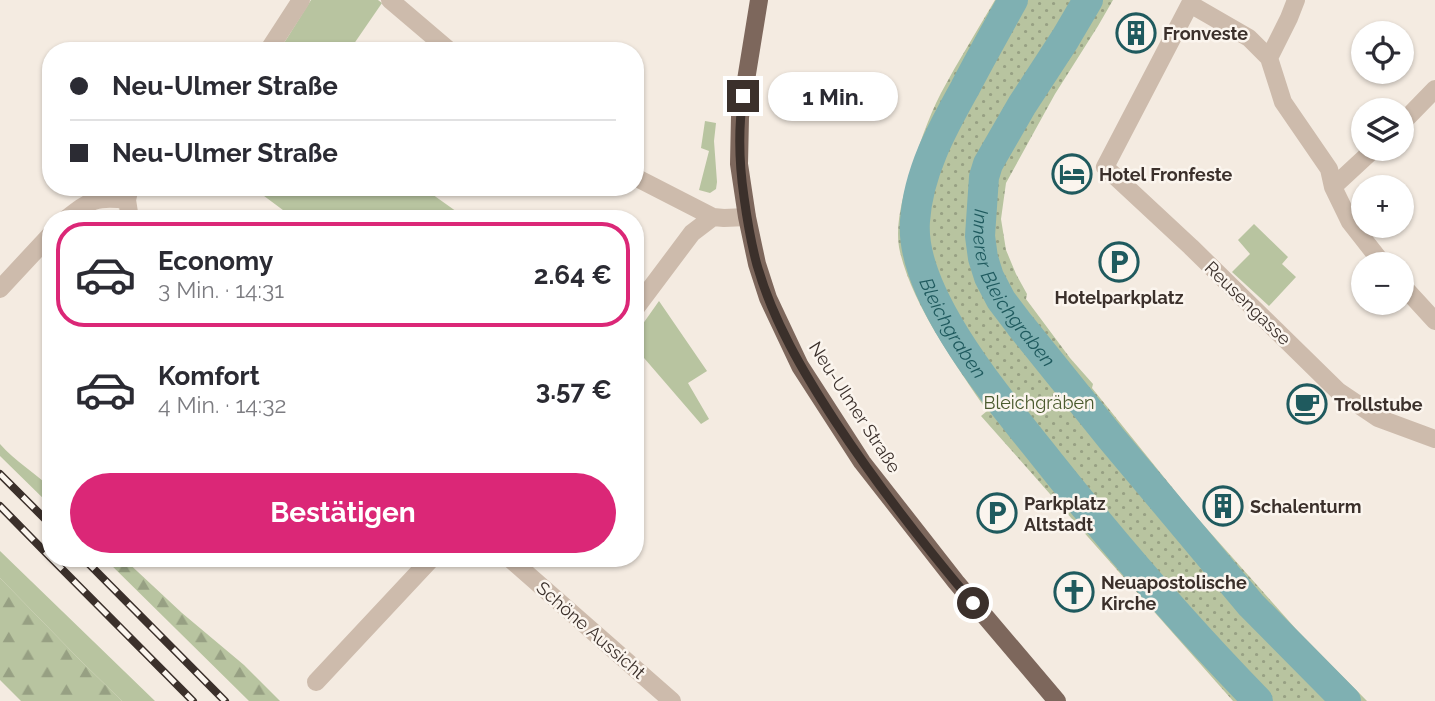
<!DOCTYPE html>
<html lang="de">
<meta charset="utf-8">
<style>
:root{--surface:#fff;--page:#f7f7f7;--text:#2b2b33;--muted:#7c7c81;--line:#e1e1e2;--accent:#db2777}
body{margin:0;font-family:Raleway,sans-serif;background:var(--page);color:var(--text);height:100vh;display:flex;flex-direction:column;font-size:26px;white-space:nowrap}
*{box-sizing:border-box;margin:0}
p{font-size:23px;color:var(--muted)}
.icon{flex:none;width:38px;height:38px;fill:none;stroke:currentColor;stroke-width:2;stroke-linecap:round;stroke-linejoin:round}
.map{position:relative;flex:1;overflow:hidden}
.side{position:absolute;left:42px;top:210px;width:602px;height:357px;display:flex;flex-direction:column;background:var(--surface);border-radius:28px;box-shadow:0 2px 5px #0004}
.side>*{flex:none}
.hud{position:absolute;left:42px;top:42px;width:602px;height:154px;border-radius:28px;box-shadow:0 2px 5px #0004;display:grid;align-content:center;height:154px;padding:0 28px;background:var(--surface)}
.controls{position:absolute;left:1351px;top:21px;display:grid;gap:14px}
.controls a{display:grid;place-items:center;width:63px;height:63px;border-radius:50%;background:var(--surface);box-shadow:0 2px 5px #0004;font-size:35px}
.end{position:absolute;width:32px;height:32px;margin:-16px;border:9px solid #3b302b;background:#fff;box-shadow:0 0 0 4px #fff}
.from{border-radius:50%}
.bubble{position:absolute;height:49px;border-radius:24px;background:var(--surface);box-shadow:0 2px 5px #0004;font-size:23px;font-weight:700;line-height:49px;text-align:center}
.hud b{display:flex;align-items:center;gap:24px;height:66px;font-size:26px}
.hud b+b{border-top:2px solid var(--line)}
.hud i{width:18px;height:18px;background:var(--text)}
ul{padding:12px 0 0;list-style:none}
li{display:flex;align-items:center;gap:21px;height:105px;margin:0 14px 10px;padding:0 14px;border:4px solid transparent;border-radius:28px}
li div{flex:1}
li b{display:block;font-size:26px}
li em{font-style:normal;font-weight:700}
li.selected{border-color:var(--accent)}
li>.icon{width:63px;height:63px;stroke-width:1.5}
.primary-button{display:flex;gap:14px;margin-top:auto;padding:14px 28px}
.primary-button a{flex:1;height:80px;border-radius:42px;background:var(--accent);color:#fff;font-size:28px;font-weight:700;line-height:80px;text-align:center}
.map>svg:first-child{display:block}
.green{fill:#b8c4a0}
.forest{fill:url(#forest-firs)}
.park{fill:url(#park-dots)}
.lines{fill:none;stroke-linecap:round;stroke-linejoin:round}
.canal{stroke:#7fb0b2;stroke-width:30}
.minor{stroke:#cdbbac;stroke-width:18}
.major{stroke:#7d675c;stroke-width:18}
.rail-casing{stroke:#3b302b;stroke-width:8}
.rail{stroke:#fbf5ee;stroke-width:5;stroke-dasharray:16;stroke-linecap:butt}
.route{stroke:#3b302b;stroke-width:9}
.labels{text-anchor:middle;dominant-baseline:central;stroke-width:5;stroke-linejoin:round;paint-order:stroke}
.poi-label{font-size:18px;font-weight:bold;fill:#3b302b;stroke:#fbf5ee;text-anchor:start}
.street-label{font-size:18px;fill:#3b302b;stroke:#fbf5ee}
.park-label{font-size:18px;fill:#4a5a2e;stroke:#fbf5ee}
.water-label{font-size:19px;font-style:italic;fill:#1f5a5e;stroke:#fbf5ee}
</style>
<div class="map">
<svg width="1435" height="701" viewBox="0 0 1435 701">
<defs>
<pattern id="forest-firs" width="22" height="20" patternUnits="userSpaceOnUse" patternTransform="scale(1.75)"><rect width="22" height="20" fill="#b8c4a0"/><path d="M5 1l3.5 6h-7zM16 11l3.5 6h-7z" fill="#97a083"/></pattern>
<pattern id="park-dots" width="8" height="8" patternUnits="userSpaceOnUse" patternTransform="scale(1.75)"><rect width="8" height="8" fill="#b8c4a0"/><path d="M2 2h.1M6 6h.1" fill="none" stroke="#97a083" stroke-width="1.8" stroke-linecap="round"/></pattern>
</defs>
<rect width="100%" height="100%" fill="#f4ebe1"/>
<!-- green -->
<path class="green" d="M311,0H378L382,3L349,51H279Z
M705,121L716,123L714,141L717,182L716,189L710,193L699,190L709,151L701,148Z
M252,187H422L467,219H295Z
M1254,224L1288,257L1282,264L1296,277L1269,306L1232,272L1250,254L1238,240Z
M659,301L707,371L688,383L709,419L701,424L638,351L635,344V335Z
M0,444C15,461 35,473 51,488V506L0,456Z
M0,551L155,701H122L79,659L0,578Z"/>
<!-- forest -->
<path class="forest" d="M104,558H123L182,613L244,665L280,701H249Z
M0,578L79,659L122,701H21L0,680Z"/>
<!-- park -->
<path class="park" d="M995,0H1113L1098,26L1055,94L1006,183L1001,219L1006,250L1016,274L1027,294L1026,299L1070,358L1093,384L1092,388L1192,512L1296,629L1367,701H1233L981,416L987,411C956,365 913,306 900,252C894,227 903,196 910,173C919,146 928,118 941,93C958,61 977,31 995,0Z"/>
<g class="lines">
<!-- canal -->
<g class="canal">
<path id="s1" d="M1013,0C997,29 980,59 965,88C942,129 918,173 915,221C909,296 1004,405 1049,462C1115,545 1184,625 1258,701"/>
<path id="s2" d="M1088,0L1065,39L1022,105L988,164L984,177L980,236L983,258L989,277L1001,300L1020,325L1111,438L1251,605L1346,701"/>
</g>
<!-- minor -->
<path class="minor" d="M390,0L450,51
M268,51L301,0
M1269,58L1289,18L1296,0
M1402,123L1435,89
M635,177L713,217L724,218L747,217
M1333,187L1374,149
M66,219C90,200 96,196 127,200
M130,219L127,200L130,187
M1383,264L1350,222L1333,187L1329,169L1283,102L1269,58L1249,38L1190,4L1105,167L1191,247L1338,391L1378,418L1435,439
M1402,285L1435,321
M0,289L51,234
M635,309L692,233L713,217
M509,558L672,701
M316,682L432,558"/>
<!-- major -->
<path class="major" d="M759,0L740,117L739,164L747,217L757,264L768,298L800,366L862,462L956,582L1057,701"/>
<!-- rail casing -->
<g class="rail-casing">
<path id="rail" d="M0,474L51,525
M0,506L51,558
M51,558L193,701
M83,558L225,701"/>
</g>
<!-- rail -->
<use href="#rail" class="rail"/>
</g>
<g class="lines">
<!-- route -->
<path class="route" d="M743,96C738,130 739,163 744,197C747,219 751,243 757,265C773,321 803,372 835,421C877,485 924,545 973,603"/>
</g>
<!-- icons -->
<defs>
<g id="building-ring" transform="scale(2.0125)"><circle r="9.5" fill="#fbf5ee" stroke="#1f5a5e" stroke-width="1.5"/><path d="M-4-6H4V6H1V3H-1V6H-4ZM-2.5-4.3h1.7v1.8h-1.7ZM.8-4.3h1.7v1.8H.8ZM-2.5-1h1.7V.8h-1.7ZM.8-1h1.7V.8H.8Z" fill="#1f5a5e"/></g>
<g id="hotel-ring" transform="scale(2.0125)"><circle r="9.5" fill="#fbf5ee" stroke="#1f5a5e" stroke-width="1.5"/><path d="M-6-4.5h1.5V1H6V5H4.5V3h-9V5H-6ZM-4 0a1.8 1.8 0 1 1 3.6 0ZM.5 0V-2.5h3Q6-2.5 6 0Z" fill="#1f5a5e"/></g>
<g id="parking-ring" transform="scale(2.0125)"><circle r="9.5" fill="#fbf5ee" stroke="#1f5a5e" stroke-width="1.5"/><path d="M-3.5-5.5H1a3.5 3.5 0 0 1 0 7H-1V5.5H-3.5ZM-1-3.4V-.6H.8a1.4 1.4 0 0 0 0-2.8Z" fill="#1f5a5e"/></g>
<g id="cafe-ring" transform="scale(2.0125)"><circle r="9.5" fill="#fbf5ee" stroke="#1f5a5e" stroke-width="1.5"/><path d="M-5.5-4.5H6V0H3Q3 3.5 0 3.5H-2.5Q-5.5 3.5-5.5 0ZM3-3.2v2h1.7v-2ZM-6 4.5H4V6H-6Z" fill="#1f5a5e"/></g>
<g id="church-ring" transform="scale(2.0125)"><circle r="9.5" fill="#fbf5ee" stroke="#1f5a5e" stroke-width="1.5"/><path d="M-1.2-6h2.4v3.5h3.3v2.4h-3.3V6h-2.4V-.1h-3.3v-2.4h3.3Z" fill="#1f5a5e"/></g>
</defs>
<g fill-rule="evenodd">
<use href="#building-ring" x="1136" y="33"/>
<use href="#hotel-ring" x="1072" y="174"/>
<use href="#parking-ring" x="1119" y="262"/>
<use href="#cafe-ring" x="1307" y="404"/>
<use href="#building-ring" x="1223" y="506"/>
<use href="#parking-ring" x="997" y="513"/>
<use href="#church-ring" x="1074" y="592"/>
</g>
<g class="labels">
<!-- poi labels -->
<g class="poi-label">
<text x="1163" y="33">Fronveste</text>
<text x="1099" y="174">Hotel Fronfeste</text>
<text x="1119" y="297" text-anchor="middle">Hotelparkplatz</text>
<text x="1334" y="404">Trollstube</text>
<text x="1024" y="503">Parkplatz<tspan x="1024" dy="21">Altstadt</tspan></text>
<text x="1250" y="506">Schalenturm</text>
<text x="1101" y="582">Neuapostolische<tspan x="1101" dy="21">Kirche</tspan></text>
</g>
<!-- street labels -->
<g class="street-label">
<text transform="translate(1248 303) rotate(44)">Reusengasse</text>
<text transform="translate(855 407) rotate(57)">Neu-Ulmer Straße</text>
<text transform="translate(591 630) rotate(41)">Schöne Aussicht</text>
</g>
<!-- park labels -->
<g class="park-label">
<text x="1039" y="402">Bleichgräben</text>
</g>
<!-- water labels -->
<g class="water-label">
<text stroke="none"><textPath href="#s2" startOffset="326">Innerer Bleichgraben</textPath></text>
<text stroke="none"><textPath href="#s1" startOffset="359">Bleichgraben</textPath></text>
</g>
</g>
</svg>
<div class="controls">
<a><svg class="icon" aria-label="locate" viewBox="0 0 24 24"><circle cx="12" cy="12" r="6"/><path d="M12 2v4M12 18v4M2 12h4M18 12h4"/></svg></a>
<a><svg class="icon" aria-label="layers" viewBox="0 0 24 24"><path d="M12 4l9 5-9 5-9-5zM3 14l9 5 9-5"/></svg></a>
<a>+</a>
<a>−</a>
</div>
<i class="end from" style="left:973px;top:603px"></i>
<i class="end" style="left:743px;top:96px"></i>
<div class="bubble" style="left:768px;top:72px;width:130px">1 Min.</div>
<div class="hud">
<b><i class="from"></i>Neu-Ulmer Straße</b>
<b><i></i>Neu-Ulmer Straße</b>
</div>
<section class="side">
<ul>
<li class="selected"><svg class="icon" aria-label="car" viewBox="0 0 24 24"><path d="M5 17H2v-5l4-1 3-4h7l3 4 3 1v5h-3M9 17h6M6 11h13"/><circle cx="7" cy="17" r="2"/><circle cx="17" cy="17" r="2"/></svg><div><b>Economy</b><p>3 Min. · 14:31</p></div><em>2.64 €</em></li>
<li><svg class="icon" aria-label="car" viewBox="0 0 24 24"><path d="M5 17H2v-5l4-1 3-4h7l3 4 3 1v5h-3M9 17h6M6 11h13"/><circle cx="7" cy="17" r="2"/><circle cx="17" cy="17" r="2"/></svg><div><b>Komfort</b><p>4 Min. · 14:32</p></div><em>3.57 €</em></li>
</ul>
<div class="primary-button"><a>Bestätigen</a></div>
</section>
</div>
